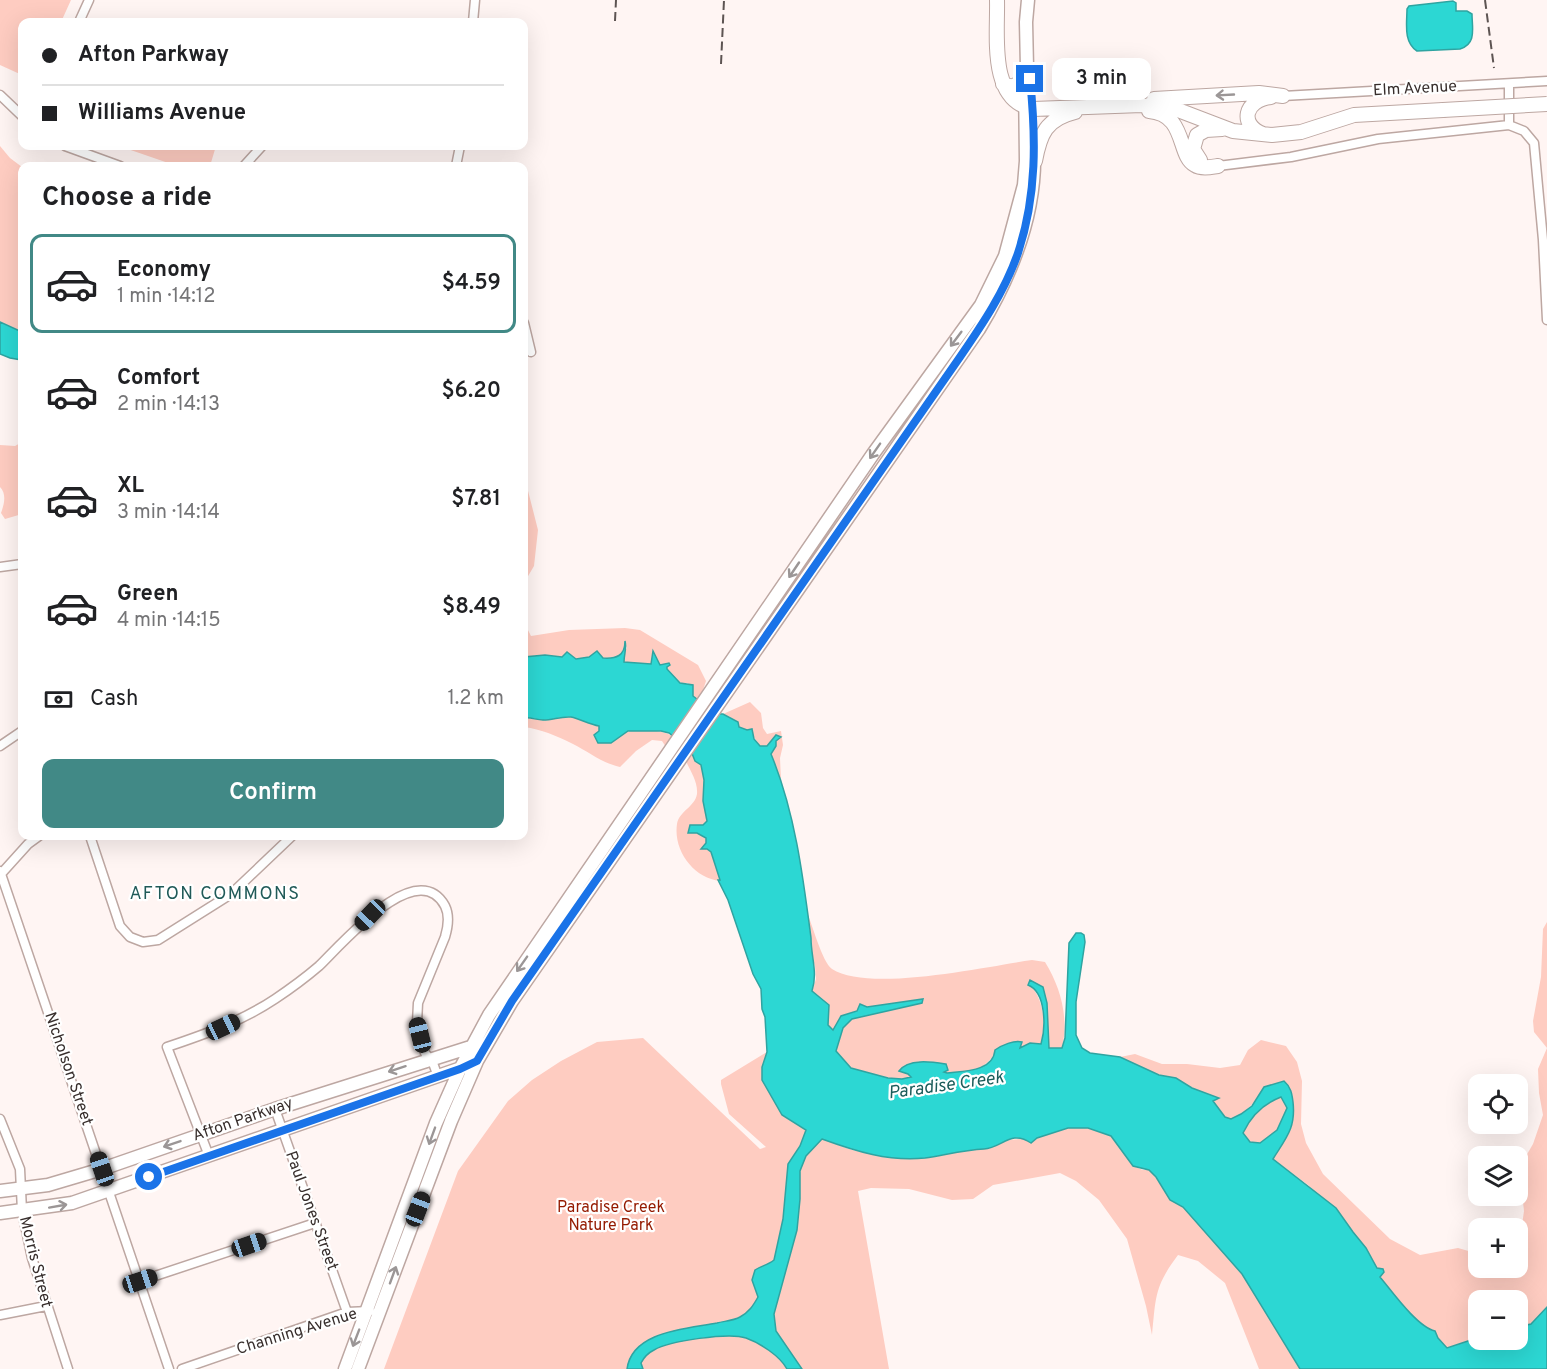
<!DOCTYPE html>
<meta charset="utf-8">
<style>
:root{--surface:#fff;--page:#f6f6f6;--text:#202124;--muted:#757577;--line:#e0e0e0;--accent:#418986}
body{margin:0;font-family:Overpass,sans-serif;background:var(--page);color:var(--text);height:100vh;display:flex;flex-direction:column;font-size:22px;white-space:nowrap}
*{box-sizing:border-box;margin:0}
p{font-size:20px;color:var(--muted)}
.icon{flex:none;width:33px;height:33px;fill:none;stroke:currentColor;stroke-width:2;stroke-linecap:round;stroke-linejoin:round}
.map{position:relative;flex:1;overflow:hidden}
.side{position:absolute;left:18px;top:162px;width:510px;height:678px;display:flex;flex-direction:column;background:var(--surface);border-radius:12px;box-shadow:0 6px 24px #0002}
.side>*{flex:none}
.top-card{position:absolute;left:18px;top:18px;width:510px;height:132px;border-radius:12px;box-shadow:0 6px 24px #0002;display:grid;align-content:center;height:132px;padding:0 24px;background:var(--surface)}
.fabs{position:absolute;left:1468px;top:1074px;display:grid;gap:12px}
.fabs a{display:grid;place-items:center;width:60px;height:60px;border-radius:12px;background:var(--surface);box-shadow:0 6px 24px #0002;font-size:30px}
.end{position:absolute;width:27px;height:27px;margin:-14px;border:8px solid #1a73e8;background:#fff;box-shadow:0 0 0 3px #fff}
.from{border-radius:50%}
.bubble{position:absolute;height:42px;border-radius:12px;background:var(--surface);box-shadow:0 6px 24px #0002;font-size:20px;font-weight:600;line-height:42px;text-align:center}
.car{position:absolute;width:18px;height:36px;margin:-18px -9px;border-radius:8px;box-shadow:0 0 4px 2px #0007;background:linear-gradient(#222 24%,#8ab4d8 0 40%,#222 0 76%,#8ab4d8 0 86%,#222 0)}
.top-card b{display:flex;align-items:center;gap:21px;height:57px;font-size:22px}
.top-card b+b{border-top:2px solid var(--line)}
.top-card i{width:15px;height:15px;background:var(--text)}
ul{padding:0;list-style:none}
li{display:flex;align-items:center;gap:18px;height:99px;margin:0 12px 9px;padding:0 12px;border:3px solid transparent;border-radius:12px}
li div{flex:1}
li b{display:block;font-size:22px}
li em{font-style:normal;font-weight:600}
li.active{border-color:var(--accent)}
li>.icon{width:54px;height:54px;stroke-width:1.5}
h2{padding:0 24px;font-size:27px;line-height:72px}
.pay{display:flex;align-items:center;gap:15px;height:66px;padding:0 24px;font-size:22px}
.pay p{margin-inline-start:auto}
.primary-button{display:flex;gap:12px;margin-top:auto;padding:12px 24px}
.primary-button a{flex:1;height:69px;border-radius:12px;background:var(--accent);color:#fff;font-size:24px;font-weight:600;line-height:69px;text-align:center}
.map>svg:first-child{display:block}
.green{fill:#feccc1}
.water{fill:#2cd7d3;stroke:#2fa4a1;stroke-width:1.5;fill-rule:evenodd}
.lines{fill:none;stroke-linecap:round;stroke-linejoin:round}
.street-casing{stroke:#bda7a2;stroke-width:11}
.secondary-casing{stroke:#bda7a2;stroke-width:15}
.primary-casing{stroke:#bda7a2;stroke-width:16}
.street{stroke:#fff;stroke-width:8}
.secondary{stroke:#fff;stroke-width:12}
.primary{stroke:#fff;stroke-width:14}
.rail{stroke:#5d5452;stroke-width:2;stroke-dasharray:9 4.5;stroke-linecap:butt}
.primary-bridge-casing{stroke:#bda7a2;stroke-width:16;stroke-linecap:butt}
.primary-bridge{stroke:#fff;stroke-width:14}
.oneway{stroke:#9b9696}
.route{stroke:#1a73e8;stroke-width:8}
.labels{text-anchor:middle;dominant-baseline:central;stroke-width:4.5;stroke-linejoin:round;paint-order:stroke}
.street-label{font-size:16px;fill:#372e2c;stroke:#fff}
.park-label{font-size:16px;fill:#941a00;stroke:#fff}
.neighbourhood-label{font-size:18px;letter-spacing:1.5px;fill:#205a58;stroke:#fff}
.water-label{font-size:18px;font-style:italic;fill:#1c5d5b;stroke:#fff}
</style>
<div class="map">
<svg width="1547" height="1369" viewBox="0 0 1547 1369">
<rect width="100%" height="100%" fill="#fff5f3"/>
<!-- green -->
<path class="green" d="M0,0H71L61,22H22V75L0,65Z
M0,146L10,158L22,167V332L0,322Z
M119,146H216L210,166H177Z
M22,442V514L5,519L1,513C4,505 7,494 0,487V445L15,446Z
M524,475L538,530L534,566L524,583Z
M524,622L531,636L569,630L625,628L640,630L698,665L706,681L699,702L693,696L688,683H681L666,667L660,665L653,660L651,665L624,662V653L627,648L625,644L621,655L614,659L603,658L596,653L589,657L576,659L545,655L524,657Z
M750,702L761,713L763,728L767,734L781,731L783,745L780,758L781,780L771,754L776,741L781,737L776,735L767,746H760L752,734L739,727L730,717L723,714Z
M561,716L574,717L599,726V731L611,743C616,739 622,734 627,732C636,728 667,730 673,737L666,747L662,741L652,740L636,751L620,767C602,763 589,752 573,744C557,736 541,729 524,727V718L550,720Z
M691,751L695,761L701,765L704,780L703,801L707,821L703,825L689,832L697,833L706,838V843L702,849H707L711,852L720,881C694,878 673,851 677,824C679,811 695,807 697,794C698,781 690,771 685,759Z
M806,910C812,923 822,962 832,969C869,993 988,966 1032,960L1045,962C1061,988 1069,1018 1062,1048H1049L1047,1003L1032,987C1044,1002 1046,1025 1042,1044L1020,1049L1022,1042C997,1039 994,1066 971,1072C967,1073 961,1072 957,1072C951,1072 948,1074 943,1072L946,1064L910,1063L908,1074L911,1077L902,1079L888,1078L851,1068L836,1051L843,1028L852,1019L923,999L867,1007L860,1005L857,1011L841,1016L833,1030L828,1025L824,1000L812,991L816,979L815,966L811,954V938Z
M1547,922V1307L1530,1324L1518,1327V1300H1479V1335L1474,1339L1447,1348L1437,1338L1435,1332C1417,1327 1392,1290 1379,1276L1383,1269L1377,1268L1366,1248L1308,1185L1273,1159C1292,1129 1296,1128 1292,1092L1269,1086L1264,1087C1256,1102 1247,1112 1231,1119L1225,1117L1213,1101L1219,1098L1192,1088L1176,1078L1159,1075L1120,1057L1135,1054L1162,1064H1187L1220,1068L1240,1065L1248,1050L1261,1040L1286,1046L1297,1062L1302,1081L1301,1124L1306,1143L1323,1174L1390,1239L1420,1255L1458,1248L1479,1254V1268H1518V1240L1520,1239L1524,1211L1522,1193L1518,1185V1170L1533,1144L1543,1115L1539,1093L1538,1069L1547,1048L1534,1032L1533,1021L1541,977L1543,929Z
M643,1038L760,1149L766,1147L729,1114L721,1084V1080L767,1052L762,1067L782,1115L806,1130L800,1146L788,1164L800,1176C800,1159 811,1150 822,1139L852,1150L924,1158L970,1149H988L1004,1140L1037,1138L1068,1128H1088L1111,1136L1133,1166L1143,1170H1149C1164,1184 1162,1197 1183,1207L1242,1274L1300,1369H1259L1225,1283L1198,1261L1178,1255C1154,1287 1156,1297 1152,1335L1146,1306L1127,1239L1099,1200L1076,1181L1060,1173L993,1185L973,1199L952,1200L909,1189L871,1188L858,1191L889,1369H384L458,1171L508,1101L532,1080L561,1061L597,1042Z
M1281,1097L1287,1108L1277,1130L1260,1143L1250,1142L1243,1133C1251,1116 1263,1104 1281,1097Z"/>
<!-- water -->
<path class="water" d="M1453,1L1456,3V11H1467L1472,14C1472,28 1477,44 1460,49L1417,51C1403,42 1407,23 1407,9L1409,6Z
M0,322L22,332V360L10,358L0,354Z
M625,641C627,648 624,654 624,662L651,664L653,651L660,665L669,663L670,665L667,667V669L680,683L693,685V696L716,714H723L738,722L739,727L747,730L752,729L754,739L760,746H767L776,735L781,737L776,741V746L771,754C795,812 803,876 811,938C811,957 818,972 812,991L829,1005L828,1025L833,1030L841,1016L857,1011L860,1004L867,1007L923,999L922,1003L852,1019L843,1028L836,1051L851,1068L888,1078L902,1079L911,1077L908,1074L899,1071C908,1058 933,1062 946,1064L948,1070L944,1072L947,1073C963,1071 993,1072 995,1050C1002,1045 1014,1040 1022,1042L1020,1048L1030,1043L1041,1044C1046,1027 1046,992 1028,985L1030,980L1043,987L1047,1003L1049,1048H1062L1065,1038L1069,943L1076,933H1081L1084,935L1085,942L1076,1002V1035L1082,1048L1090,1053L1120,1057L1159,1075L1176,1078L1192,1088L1219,1098L1213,1101L1225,1117L1231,1119L1241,1114L1252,1106L1264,1087L1284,1081C1291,1087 1292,1094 1293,1102C1296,1128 1286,1138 1273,1159L1336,1208L1353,1232L1366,1248L1377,1268L1383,1269L1384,1272L1380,1277C1391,1290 1417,1327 1435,1331L1438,1338L1447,1348L1474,1339L1479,1335V1340H1518V1327L1531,1324L1547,1307V1369H1300L1242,1274L1183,1207L1170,1200L1156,1177L1149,1170L1133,1166L1111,1136L1088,1128H1068L1037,1138L1031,1143C1011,1129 1002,1148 984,1149C964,1150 945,1155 925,1158C889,1162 855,1151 822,1139L806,1156L800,1171V1199L797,1230L774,1314L776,1331L802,1369H787C780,1356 760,1343 746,1338C729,1332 669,1341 654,1350C648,1353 644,1357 641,1363L643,1369H627C632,1331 686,1329 717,1323C724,1321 733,1321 740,1317C749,1312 753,1306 758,1297L752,1280L755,1270C761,1266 768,1265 774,1260L783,1219L788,1164L800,1146L806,1130L782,1115L762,1080V1067L767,1052L765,1017L762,1009L761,989L753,974L728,900L718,880H720L711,852L707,849H701L706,843V838L697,833H688L690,825H703L707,821L703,801L704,780L701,765L695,761L691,751L669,733L661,731H628L611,743H598L594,735L599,731V726C589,724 580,719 571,717C561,716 553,720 543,720C536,720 531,717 524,718V657L545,655L562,657L567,652L576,659L589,657L597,651L603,658C616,659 625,656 625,641ZM1281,1097L1287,1108L1277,1130L1260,1143L1250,1142L1243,1133C1251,1116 1263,1104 1281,1097Z"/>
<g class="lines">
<!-- street casing -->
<g class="street-casing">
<path id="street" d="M79,22L89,0
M473,22L475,0
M1509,84V125L1524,131L1534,143L1543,240L1547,320
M0,95L22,116
M1283,96L1547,81
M65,146L120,166
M244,166L262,146
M456,166L460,146
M1218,166L1291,157L1378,139L1509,125
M524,323L531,352
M0,567L22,564
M0,746L22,731
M90,836L120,926L130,937L143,942L158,940L231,894L292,836
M0,871L169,1369
M0,875L28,844L39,836
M275,1109L347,1312
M0,1119L20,1169L22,1211L32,1258L68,1369
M209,1156L167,1047C206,1034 242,1021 275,999C290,989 305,978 319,966C341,945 417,855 445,906C450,916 448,927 445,937L418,1003L417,1023L420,1035L425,1053L433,1063L438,1077
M140,1281L315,1223
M0,1315L46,1306
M182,1369L347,1312L370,1311"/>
</g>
<!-- secondary casing -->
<g class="secondary-casing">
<path id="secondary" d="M0,1191L48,1185L102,1169L275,1109L477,1045
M0,1213L72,1203L464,1067
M345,1369L436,1123L460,1069L489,1015L873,454L981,305L1005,256L1024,185L1026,161L1025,80L1027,68L1026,22L1028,0
M358,1369L451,1121L477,1061L512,1001L979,329C1011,276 1036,216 1034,152"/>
</g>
<!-- primary casing -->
<g class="primary-casing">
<path id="primary" d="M997,0C998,35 988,100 1033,109L1142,105
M1003,84L1012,87L1025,80
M1154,99L1259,93L1283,96
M1149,105L1178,110L1233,131L1272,135L1301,132L1354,115L1443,110
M1149,111C1187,114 1177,156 1195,165C1201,169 1211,167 1218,166
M1263,134C1239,125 1244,100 1271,97
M1200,160L1193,149L1197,135L1206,130L1222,129
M1035,161C1040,134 1046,119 1075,112"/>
</g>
<!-- street -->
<use href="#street" class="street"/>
<!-- secondary -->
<use href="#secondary" class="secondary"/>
<!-- primary -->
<use href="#primary" class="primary"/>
<!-- rail -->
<path class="rail" d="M1485,0L1494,68
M615,21L616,0
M721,64L724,0"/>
<!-- primary-bridge casing -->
<g class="primary-bridge-casing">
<path id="primary-bridge" d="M1443,110L1547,104"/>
</g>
<!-- primary-bridge -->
<use href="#primary-bridge" class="primary-bridge"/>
</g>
<!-- one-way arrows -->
<defs><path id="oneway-shaft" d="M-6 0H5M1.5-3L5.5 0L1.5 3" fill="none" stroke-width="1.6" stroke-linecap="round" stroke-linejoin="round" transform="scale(1.5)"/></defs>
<g class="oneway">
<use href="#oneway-shaft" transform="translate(1225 95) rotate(177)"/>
<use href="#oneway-shaft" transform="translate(956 339) rotate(127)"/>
<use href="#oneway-shaft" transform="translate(875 451) rotate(125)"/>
<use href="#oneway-shaft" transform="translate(794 570) rotate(124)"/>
<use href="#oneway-shaft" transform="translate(522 964) rotate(125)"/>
<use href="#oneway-shaft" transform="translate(397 1069) rotate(162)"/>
<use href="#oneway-shaft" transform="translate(432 1136) rotate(110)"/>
<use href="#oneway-shaft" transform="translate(172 1144) rotate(161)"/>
<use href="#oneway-shaft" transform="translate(58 1206) rotate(-10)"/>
<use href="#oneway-shaft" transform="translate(393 1275) rotate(-70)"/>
<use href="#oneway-shaft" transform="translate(356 1338) rotate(111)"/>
</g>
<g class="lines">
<!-- route -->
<path class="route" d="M149,1177L460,1069L477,1061L512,1001L960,357C982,325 1005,291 1018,253C1037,195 1036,138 1030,79"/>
</g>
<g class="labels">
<!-- street labels -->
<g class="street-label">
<text transform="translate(1415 89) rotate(-3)">Elm Avenue</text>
<text transform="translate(68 1069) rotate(71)">Nicholson Street</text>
<text transform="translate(243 1120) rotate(-19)">Afton Parkway</text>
<text transform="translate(311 1211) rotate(70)">Paul Jones Street</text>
<text transform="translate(35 1262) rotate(76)">Morris Street</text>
<text transform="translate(297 1332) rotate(-17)">Channing Avenue</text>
</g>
<!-- park labels -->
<g class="park-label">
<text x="611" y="1208">Paradise Creek<tspan x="611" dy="18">Nature Park</tspan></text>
</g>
<!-- neighbourhood labels -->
<g class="neighbourhood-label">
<text x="215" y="894">AFTON COMMONS</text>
</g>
<!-- water labels -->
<g class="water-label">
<text transform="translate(946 1086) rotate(-8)">Paradise Creek</text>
</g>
</g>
</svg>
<div class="fabs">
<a><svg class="icon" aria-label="locate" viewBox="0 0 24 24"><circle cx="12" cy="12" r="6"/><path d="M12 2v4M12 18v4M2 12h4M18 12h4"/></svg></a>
<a><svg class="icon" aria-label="layers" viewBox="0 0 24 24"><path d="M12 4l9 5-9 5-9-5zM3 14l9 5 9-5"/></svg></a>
<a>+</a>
<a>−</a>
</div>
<i class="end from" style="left:149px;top:1177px"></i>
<i class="end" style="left:1030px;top:79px"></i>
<div class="bubble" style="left:1052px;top:58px;width:99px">3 min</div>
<i class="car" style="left:370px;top:915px;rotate:224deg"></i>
<i class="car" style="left:223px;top:1027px;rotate:65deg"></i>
<i class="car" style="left:420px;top:1035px;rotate:346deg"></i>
<i class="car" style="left:102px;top:1169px;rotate:341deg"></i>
<i class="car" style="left:418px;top:1209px;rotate:21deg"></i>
<i class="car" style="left:249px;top:1245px;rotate:71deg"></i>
<i class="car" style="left:140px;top:1281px;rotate:72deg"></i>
<div class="top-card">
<b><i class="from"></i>Afton Parkway</b>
<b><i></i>Williams Avenue</b>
</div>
<section class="side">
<h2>Choose a ride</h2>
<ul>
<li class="active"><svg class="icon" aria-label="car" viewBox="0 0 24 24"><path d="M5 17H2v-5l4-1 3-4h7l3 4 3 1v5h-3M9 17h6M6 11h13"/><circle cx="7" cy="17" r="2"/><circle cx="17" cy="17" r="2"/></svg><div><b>Economy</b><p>1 min · 14:12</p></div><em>$4.59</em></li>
<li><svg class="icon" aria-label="car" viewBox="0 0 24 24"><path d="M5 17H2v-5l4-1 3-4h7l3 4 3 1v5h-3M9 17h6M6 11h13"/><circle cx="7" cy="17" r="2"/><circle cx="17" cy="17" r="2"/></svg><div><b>Comfort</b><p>2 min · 14:13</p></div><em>$6.20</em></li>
<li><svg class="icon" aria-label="car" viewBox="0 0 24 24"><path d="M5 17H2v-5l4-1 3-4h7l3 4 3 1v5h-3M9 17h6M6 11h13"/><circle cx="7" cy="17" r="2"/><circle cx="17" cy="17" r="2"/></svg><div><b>XL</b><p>3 min · 14:14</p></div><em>$7.81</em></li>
<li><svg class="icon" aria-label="car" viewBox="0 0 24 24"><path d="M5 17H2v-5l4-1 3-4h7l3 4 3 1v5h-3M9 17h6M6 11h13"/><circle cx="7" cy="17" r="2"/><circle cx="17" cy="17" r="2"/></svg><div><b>Green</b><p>4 min · 14:15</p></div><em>$8.49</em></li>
</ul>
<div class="pay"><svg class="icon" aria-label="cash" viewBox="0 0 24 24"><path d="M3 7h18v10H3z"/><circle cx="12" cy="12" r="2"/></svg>Cash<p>1.2 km</p></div>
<div class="primary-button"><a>Confirm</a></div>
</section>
</div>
